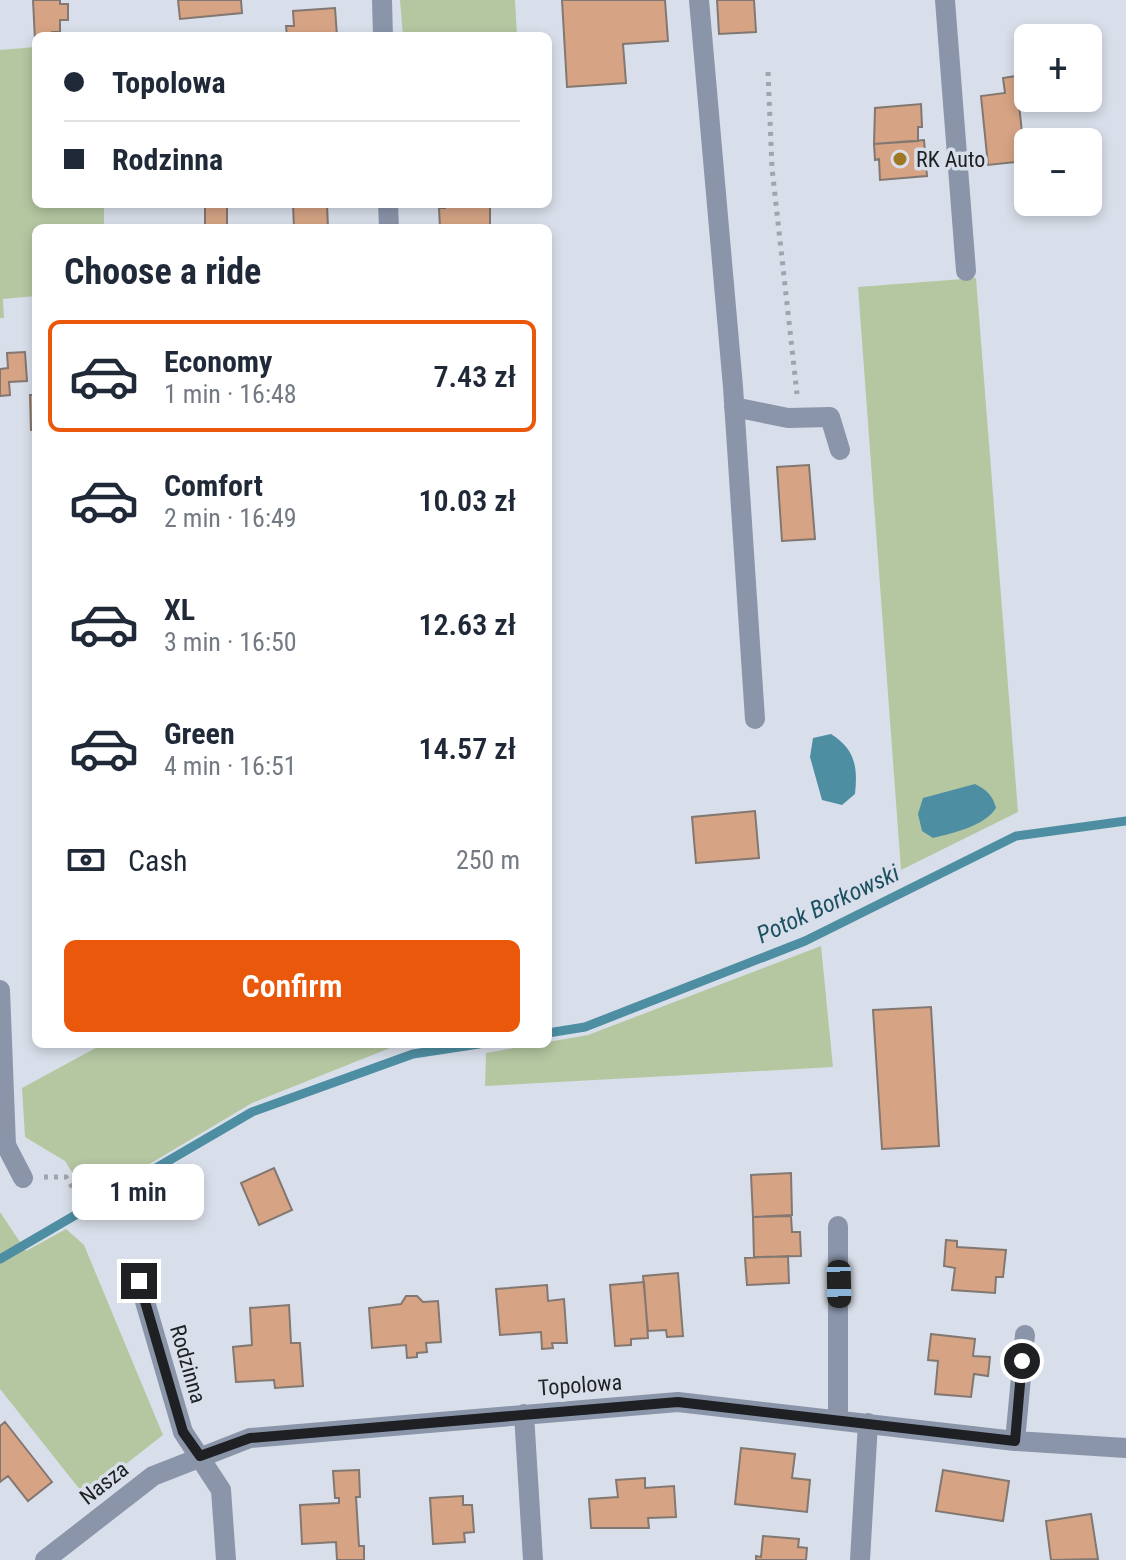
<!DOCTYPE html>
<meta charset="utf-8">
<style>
:root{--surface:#fff;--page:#f2f2f3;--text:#1f2937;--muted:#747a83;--line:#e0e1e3;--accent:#ea580c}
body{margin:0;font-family:"Roboto Condensed",sans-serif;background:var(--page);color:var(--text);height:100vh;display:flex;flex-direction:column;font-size:30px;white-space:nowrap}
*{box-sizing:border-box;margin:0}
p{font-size:26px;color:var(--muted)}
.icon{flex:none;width:44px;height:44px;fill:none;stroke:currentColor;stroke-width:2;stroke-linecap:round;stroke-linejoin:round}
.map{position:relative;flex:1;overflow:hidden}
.panel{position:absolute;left:32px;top:224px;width:520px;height:824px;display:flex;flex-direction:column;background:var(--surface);border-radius:12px;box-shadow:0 4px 12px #0003}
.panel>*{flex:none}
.top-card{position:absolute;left:32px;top:32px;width:520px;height:176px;border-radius:12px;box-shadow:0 4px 12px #0003;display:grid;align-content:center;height:176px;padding:0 32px;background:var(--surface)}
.controls{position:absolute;left:1014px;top:24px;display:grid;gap:16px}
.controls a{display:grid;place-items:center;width:88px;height:88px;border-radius:12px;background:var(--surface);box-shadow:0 4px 12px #0003;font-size:40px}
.end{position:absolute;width:36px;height:36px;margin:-18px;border:10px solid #1e2024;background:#fff;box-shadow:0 0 0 4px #fff}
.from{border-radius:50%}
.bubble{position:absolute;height:56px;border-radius:12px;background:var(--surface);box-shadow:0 4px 12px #0003;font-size:26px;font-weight:600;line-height:56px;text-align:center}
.car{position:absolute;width:24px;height:48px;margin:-24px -12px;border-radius:10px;box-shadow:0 0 6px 2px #0007;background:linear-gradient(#222 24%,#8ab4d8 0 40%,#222 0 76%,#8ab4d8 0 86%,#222 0)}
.top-card b{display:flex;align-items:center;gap:28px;height:76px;font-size:30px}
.top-card b+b{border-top:2px solid var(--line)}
.top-card i{width:20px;height:20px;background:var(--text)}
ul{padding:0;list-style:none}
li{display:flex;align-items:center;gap:24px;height:112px;margin:0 16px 12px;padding:0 16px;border:4px solid transparent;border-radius:12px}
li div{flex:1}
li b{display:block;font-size:30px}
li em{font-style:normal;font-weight:600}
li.current{border-color:var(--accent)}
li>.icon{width:72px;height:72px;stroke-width:1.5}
h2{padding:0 32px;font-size:36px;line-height:96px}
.pay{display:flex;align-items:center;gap:20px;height:88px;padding:0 32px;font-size:30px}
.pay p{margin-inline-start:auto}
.button{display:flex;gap:16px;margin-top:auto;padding:16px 32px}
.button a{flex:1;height:92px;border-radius:12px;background:var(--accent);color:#fff;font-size:32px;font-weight:600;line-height:92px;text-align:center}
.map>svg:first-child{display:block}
.green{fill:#b4c7a1}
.water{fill:#4e8ea3}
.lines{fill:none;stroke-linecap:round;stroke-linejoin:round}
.stream{stroke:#4e8ea3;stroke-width:9}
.building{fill:#d6a485;stroke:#827771;stroke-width:2}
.path{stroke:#a0a5ad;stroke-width:5;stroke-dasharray:4 6;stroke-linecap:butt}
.minor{stroke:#8a95aa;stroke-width:20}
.route{stroke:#1e2024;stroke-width:10}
.poi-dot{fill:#9f7725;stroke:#d9dfea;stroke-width:3}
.labels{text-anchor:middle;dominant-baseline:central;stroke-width:7;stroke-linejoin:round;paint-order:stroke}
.poi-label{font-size:22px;fill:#1e2024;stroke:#d9dfea;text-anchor:start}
.street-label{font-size:22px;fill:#1e2024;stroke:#d9dfea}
.water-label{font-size:24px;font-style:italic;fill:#1b5161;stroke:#d9dfea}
</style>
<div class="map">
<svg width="1126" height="1560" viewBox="0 0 1126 1560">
<rect width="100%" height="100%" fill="#d9dfea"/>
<!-- green -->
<path class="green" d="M400,0H515L517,36H403Z
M36,47V204H104V228H36V296L3,299L4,318H0V50Z
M976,278L1018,812L901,870L858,287Z
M821,946L833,1067L485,1086L486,1053L588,1035Z
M103,1044H411L390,1048L252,1103L89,1200L65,1161L25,1137L22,1088Z
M0,1212L26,1251L66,1229L84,1245L163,1435L85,1496L0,1389Z"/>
<!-- water -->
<path class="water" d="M831,734C855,749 858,767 855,794L842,805L822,800L810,757L813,738Z
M975,784C987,790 993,796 996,808C985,826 953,833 933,838L922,831L918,814L923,798Z"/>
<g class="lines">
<!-- stream -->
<path class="stream" d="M548,1033L585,1027L805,941L1016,836L1126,821
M0,1259L252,1112L413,1054L479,1044"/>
</g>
<!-- building -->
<path class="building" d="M33,0H60V4H68V20H60V32H52V36H36L35,40Z
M178,0H241L242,13L180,19Z
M562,0H665L668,41L623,44L626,83L567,87Z
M717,0H754L756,32L719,34Z
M335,8L337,36H287L286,26H294L293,11Z
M1016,76L1025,161L988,165L981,96L1005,93L1003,78Z
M921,104L922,127H918V141L874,144L875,108Z
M924,140L927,176L880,180L879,159L875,160L874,144Z
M205,204H227V228H205Z
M293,204H327L328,228H294Z
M445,204H490V228H440L439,208H445Z
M25,352L27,381L9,382L10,395L0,396V369L8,368L7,353Z
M30,395H36V430H31Z
M809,465L815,539L782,541L777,467Z
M755,811L759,858L696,863L692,817Z
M931,1007L939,1146L882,1149L873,1010Z
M274,1168L292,1210L259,1225L241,1183Z
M791,1173L792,1215L753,1217L751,1175Z
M791,1216L792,1232H800L801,1256L754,1257L753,1217Z
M946,1240L957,1241V1247L1006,1250L1003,1277H996L995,1293L952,1290L955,1268L944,1266Z
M788,1256L789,1283L747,1285L745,1258Z
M678,1273L683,1336L667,1337L666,1330L648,1331L643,1276Z
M644,1282L648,1338L631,1339V1345L615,1346L610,1285Z
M547,1285L548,1301L564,1299L567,1343H552L553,1348L542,1349L541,1332L500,1335L496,1289Z
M406,1296H417L423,1302L438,1301L441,1342L426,1343L427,1352L417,1353V1357L407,1358L406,1345L372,1348L369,1308L401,1304Z
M289,1305L291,1343H300L303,1386L275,1388L274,1380L236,1382L233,1347L252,1345L250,1308Z
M931,1334L975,1339L973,1356L990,1357L988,1376L974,1374L971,1397L935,1394L938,1361L928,1360Z
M5,1422L52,1482L28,1501L8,1476L0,1482V1426Z
M741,1448L795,1454L792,1478L810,1480L807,1512L735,1504Z
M359,1470L360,1497H356L359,1546H364V1560H337L336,1542L302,1544L300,1505L339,1503V1498H335L333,1471Z
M943,1470L1009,1481L1003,1521L936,1511Z
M645,1478V1488L674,1486L676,1517L648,1518L649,1528H591L589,1499L618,1497L616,1480Z
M463,1496V1505H472L474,1532L464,1533L465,1542L433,1544L430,1498Z
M1091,1514L1098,1559L1051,1560L1046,1521Z
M763,1536L799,1539L798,1547L807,1548L806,1560H756V1556L761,1557Z"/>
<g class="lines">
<!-- path -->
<path class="path" d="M768,72L772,168L797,394
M44,1177H66L79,1198"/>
<!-- minor -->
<path class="minor" d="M382,0L383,36
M699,0L733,387L755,719
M945,0L966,271
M388,204L389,228
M734,407L788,418L830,417L840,450
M0,990L6,1145L23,1178
M838,1226V1419
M139,1281L183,1432L221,1490L226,1560
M524,1414L533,1560
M1015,1441L1025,1335
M45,1560L153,1476L250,1438L678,1402L1015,1441L1126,1448
M860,1560L868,1423"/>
</g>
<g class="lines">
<!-- route -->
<path class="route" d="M139,1281L183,1432L200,1456L250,1438L678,1402L1015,1441L1022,1361"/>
</g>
<!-- markers -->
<circle class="poi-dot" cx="900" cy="159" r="8"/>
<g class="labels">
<!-- poi labels -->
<g class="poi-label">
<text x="916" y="159">RK Auto</text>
</g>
<!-- street labels -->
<g class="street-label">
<text transform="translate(188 1364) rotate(74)">Rodzinna</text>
<text transform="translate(580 1385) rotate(-4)">Topolowa</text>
<text transform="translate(104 1483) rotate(-38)">Nasza</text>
</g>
<!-- water labels -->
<g class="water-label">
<text transform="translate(828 904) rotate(-25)">Potok Borkowski</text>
</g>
</g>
</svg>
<div class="controls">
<a>+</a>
<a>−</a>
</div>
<i class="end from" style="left:1022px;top:1361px"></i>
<i class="end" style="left:139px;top:1281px"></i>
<div class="bubble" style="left:72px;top:1164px;width:132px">1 min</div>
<i class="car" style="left:839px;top:1284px;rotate:179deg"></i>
<div class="top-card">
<b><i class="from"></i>Topolowa</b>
<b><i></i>Rodzinna</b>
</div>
<section class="panel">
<h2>Choose a ride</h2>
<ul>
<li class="current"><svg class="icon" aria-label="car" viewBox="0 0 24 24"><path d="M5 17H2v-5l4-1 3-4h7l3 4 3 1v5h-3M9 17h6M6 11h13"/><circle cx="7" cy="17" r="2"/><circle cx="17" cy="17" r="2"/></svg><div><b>Economy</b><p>1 min · 16:48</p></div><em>7.43 zł</em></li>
<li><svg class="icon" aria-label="car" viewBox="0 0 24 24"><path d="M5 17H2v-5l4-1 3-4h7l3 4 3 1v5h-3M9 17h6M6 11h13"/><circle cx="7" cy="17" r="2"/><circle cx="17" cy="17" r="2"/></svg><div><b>Comfort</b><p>2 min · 16:49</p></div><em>10.03 zł</em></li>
<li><svg class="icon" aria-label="car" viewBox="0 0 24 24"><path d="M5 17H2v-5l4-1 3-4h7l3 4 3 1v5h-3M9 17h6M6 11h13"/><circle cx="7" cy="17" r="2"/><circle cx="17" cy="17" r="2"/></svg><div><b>XL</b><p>3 min · 16:50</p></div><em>12.63 zł</em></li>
<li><svg class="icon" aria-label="car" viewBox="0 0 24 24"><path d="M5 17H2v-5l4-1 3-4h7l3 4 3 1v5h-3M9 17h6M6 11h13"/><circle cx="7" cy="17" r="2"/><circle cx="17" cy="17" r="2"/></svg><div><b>Green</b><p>4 min · 16:51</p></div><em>14.57 zł</em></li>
</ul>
<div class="pay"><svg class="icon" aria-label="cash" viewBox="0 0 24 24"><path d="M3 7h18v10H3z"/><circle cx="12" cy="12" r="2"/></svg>Cash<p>250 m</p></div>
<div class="button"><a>Confirm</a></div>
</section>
</div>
